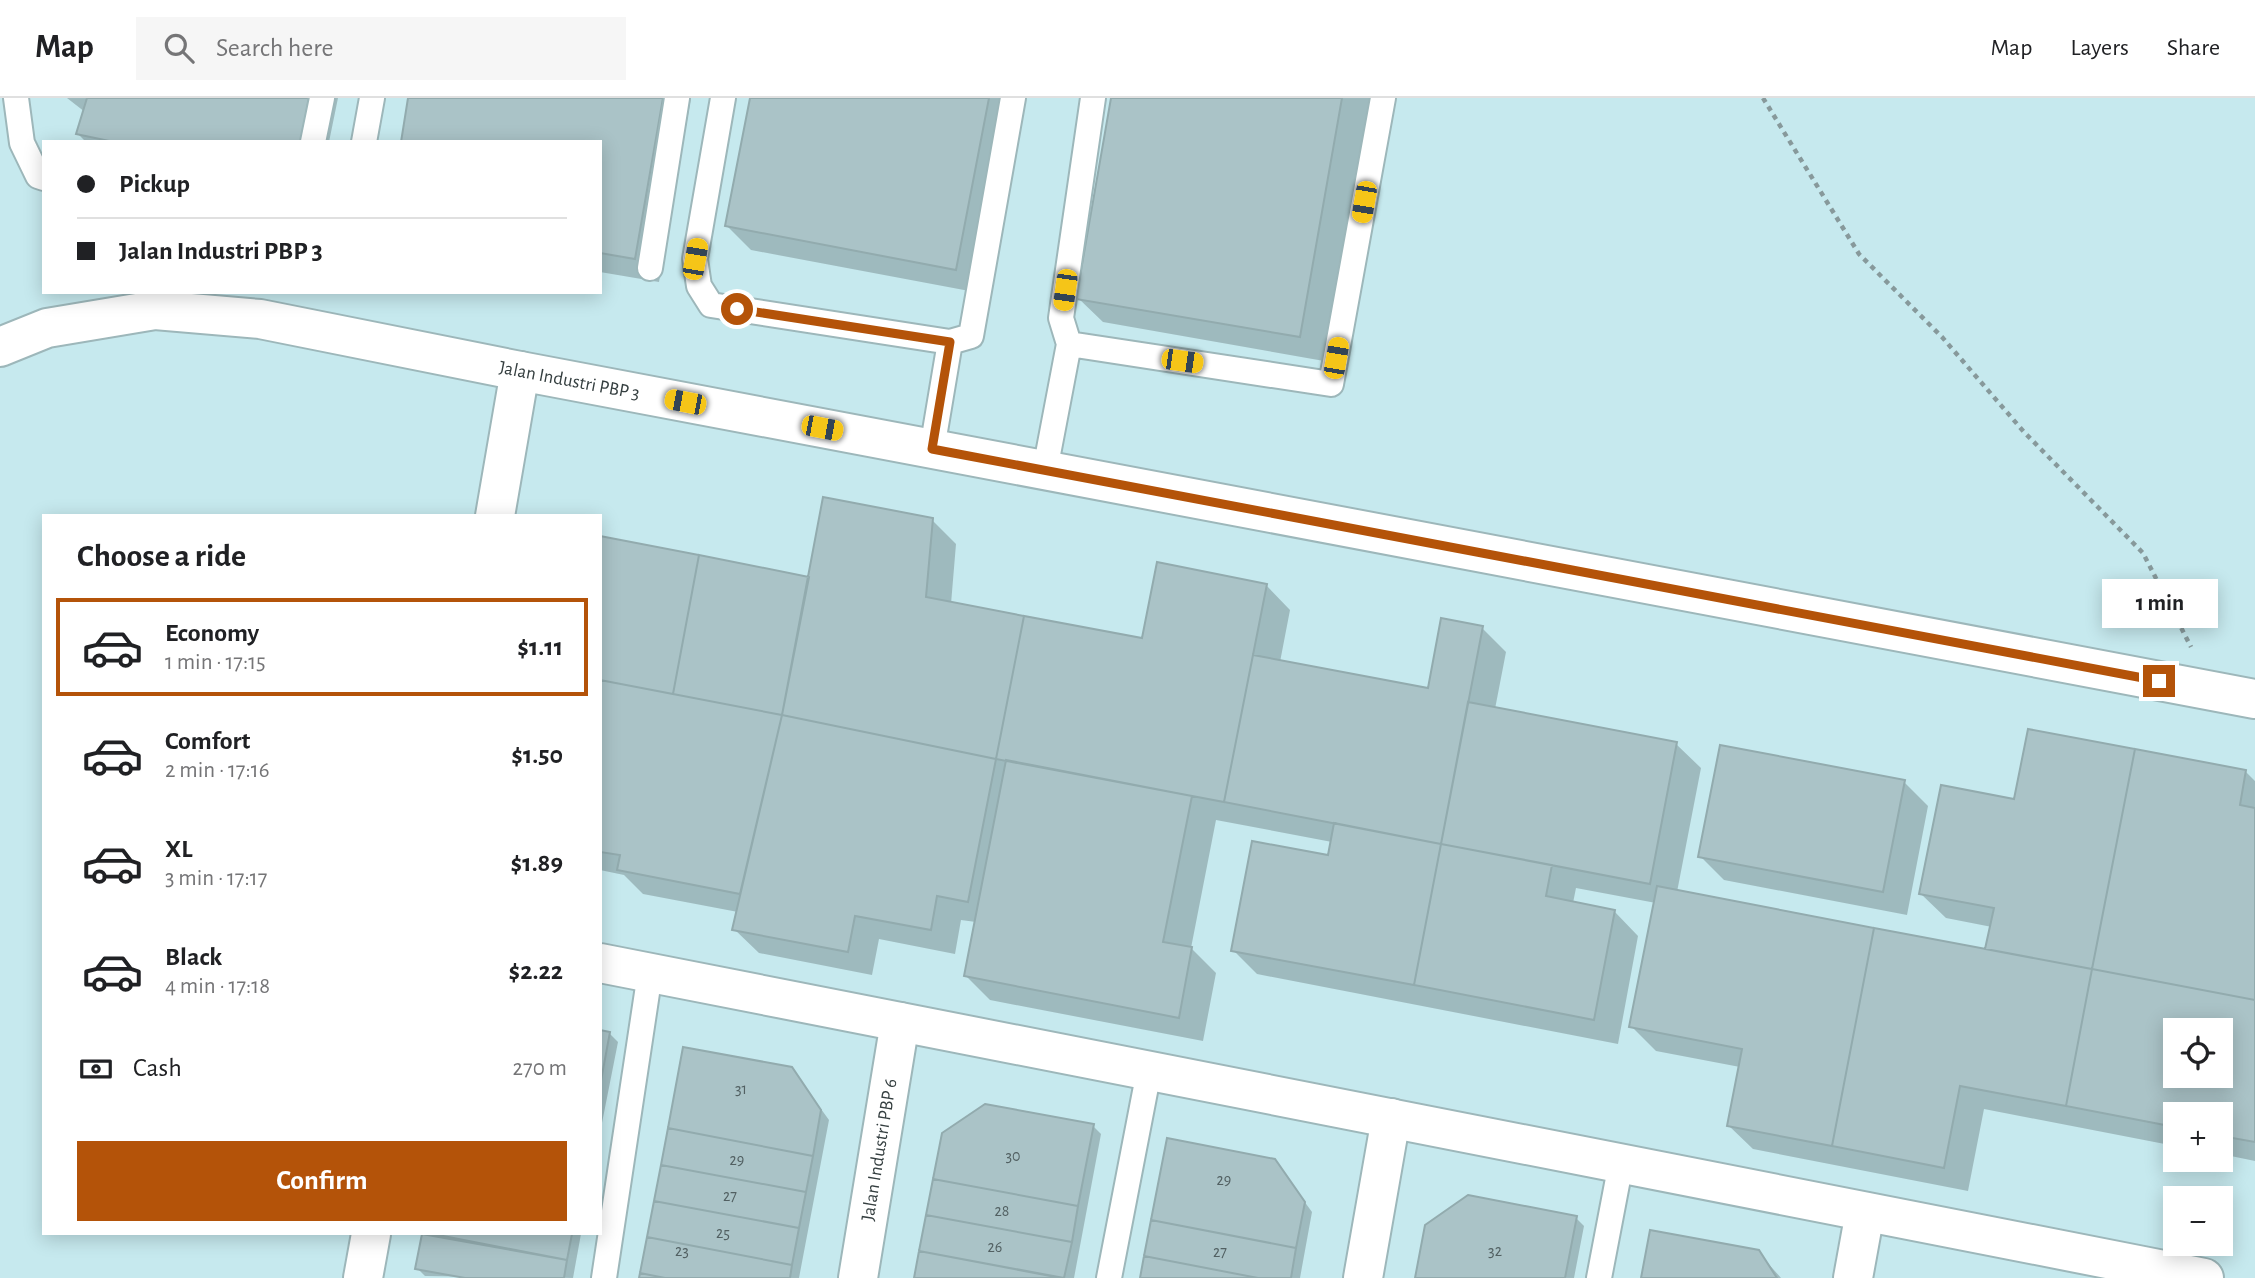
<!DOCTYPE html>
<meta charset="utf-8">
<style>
:root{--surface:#fff;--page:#f6f6f6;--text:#202124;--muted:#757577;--line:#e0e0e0;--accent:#b45309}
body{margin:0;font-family:"Alegreya Sans",sans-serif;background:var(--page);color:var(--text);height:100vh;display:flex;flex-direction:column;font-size:26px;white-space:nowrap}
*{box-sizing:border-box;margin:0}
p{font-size:23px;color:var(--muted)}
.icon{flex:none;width:38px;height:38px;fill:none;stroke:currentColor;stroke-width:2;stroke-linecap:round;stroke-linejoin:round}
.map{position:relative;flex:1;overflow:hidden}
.panel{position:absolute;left:42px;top:416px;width:560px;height:721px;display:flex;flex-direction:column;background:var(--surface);border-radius:0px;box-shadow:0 4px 18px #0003}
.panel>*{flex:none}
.top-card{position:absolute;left:42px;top:42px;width:560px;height:154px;border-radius:0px;box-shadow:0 4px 18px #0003;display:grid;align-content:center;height:154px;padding:0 35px;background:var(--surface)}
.tools{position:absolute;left:2163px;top:920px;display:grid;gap:14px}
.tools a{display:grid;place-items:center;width:70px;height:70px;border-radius:0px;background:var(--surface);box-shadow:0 4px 18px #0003;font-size:35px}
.end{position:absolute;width:32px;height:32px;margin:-16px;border:9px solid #b45309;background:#fff;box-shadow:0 0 0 4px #fff}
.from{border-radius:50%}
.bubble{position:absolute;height:49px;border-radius:0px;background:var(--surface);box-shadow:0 4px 18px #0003;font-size:23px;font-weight:700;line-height:49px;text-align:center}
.car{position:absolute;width:21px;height:42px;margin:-21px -10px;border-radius:9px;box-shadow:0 0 5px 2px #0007;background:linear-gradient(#f5c518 24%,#345 0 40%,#f5c518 0 76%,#345 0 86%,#f5c518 0)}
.top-card b{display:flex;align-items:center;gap:24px;height:66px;font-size:26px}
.top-card b+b{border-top:2px solid var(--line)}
.top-card i{width:18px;height:18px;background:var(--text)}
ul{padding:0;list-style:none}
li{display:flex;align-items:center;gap:21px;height:98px;margin:0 14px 10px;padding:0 21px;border:4px solid transparent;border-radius:0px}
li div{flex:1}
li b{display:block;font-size:26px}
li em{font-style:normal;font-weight:700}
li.active{border-color:var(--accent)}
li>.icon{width:63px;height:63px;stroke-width:1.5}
h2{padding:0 35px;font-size:32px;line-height:84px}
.pay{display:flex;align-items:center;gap:18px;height:77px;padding:0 35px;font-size:26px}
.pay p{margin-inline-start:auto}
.action{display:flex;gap:14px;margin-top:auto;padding:14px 35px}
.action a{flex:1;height:80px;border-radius:0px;background:var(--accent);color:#fff;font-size:28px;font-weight:700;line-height:80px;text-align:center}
header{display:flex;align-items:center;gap:42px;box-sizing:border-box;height:98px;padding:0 35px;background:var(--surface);border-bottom:2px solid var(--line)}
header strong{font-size:33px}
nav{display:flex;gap:38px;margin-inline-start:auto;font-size:24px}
.search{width:490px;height:63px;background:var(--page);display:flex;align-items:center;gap:18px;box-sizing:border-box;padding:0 24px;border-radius:0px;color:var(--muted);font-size:26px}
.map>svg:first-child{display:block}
.built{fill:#c6e9ee;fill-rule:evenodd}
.shadow{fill:#0003;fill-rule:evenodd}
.building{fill:#aac3c7;stroke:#92abae;stroke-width:2;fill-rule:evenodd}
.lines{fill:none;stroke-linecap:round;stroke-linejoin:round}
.lane-casing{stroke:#9db7ba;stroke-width:28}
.street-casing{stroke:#9db7ba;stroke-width:42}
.path{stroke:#87999b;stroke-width:4.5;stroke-dasharray:5 5;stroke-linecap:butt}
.lane{stroke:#fff;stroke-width:24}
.street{stroke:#fff;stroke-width:38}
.route{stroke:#b45309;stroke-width:9}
.labels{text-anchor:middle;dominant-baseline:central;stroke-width:5;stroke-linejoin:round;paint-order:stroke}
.number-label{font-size:16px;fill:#526062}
.street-label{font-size:19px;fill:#353f40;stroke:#dbf6f9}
</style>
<header>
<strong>Map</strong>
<div class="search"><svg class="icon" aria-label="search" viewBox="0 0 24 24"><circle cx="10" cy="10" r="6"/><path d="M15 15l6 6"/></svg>Search here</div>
<nav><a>Map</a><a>Layers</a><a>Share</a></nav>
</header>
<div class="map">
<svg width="2255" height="1180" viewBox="0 0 2255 1180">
<rect width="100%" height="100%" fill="#dbf6f9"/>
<!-- built -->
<path class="built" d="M0,0H2255V1180H0ZM44,44H600V194H44ZM44,418H600V1136H44ZM2175,933H2221V978H2175ZM2175,1017H2221V1062H2175ZM2175,1101H2221V1146H2175Z"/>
<!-- shadow -->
<path class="shadow" d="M67,0H338L329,44H86L78,36L85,14Z
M410,0H691L659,184L600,174V44Z
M751,0H1018L980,195L751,152L727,128Z
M1113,0H1370L1324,263L1103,224L1078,200Z
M932,422L956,446L951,506L1143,542L1266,487L1290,512L1280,564L1429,592L1482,530L1506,554L1495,611L1676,646L1701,670L1677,794L1987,853L1992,829L1946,820L1921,796L2016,703L2246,674L2255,683V1063L2221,1056V1017H2175V1048L1984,1011L1968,1093L1753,1051L1728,1027L1740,969L1656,953L1631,928L1656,805L1576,790L1573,805L1614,813L1638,838L1618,946L1257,876L1233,852L1329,759L1332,744L1216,722L1191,850L1216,875L1203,943L990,902L966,878L976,824L961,822L955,856L879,841L872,877L759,855L734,831L738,814L643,796L624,777L600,772V440L810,481ZM2175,933H2221V978H2175Z
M1904,684L1928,708L1907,817L1724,782L1700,758Z
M600,934L610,936L618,944L600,1035Z
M792,971L829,1022L799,1180H641Z
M1093,1028L1101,1036L1074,1180H916L943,1036Z
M1274,1062L1312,1114L1300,1180H1142Z
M1576,1120L1584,1128L1574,1180H1417Z
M424,1136H581L573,1180L425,1178L417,1170Z
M1758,1154L1781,1180H1642Z"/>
<!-- building -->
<path class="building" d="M87,0H309L301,44H114L76,36Z
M408,0H663L635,161L600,155V44H401Z
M750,0H989L956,172L725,128Z
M1111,0H1342L1300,239L1076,201Z
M823,399L933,420L926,499L1024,518L996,661L782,617Z
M600,438L699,457L673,596L600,582Z
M699,457L809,479L782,617L673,596Z
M1157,464L1267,486L1224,704L996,661L1024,518L1142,540Z
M1441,520L1483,528L1441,746L1224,704L1253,557L1428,590Z
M600,582L782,617L740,796L617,772L620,757L600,754Z
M1468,604L1677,644L1650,786L1441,746Z
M782,617L996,661L968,804L937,798L931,832L855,818L848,854L732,832Z
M2028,631L2135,651L2092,871L1985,851L1994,810L1919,796L1941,687L2014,701Z
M1720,647L1905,682L1883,794L1698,759Z
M2135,651L2246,672L2240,707L2255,710V902L2092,871Z
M1006,662L1192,698L1163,844L1192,849L1179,920L964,878Z
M1334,725L1441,746L1414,887L1231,853L1252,743L1328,757Z
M1441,746L1552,767L1546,798L1615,812L1594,922L1414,887Z
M1657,788L1874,830L1832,1048L1727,1028L1742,951L1629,929Z
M1874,830L2092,871L2066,1008L1960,988L1944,1070L1832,1048Z
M2092,871L2255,902V1044L2221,1038V1017H2175V1029L2066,1008ZM2175,933H2221V978H2175Z
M600,932L610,934L600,988Z
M683,949L792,969L821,1012L813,1058L668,1030Z
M985,1006L1094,1026L1078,1108L933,1081L942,1035Z
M668,1030L813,1058L806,1094L661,1067Z
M1167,1040L1275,1061L1305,1104L1296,1150L1151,1122Z
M661,1067L806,1094L799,1130L654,1103Z
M933,1081L1078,1108L1072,1144L926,1117Z
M1468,1097L1577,1118L1565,1180H1415L1425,1127Z
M654,1103L799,1130L792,1167L647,1139Z
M926,1117L1072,1144L1064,1180L919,1153Z
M1151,1122L1296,1150L1291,1180H1258L1144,1158Z
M1650,1132L1759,1152L1777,1180H1641Z
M422,1136L567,1162L564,1180H465L415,1171Z
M433,1136H572L567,1162Z
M647,1139L792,1167L790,1180H665L640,1175Z
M919,1153L1061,1180H914Z
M1144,1158L1258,1180H1140Z
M640,1175L665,1180H639Z"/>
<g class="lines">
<!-- lane casing -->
<g class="lane-casing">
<path id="lane" d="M16,0L22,45L38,78L44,80
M723,0L695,161L699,188L711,207L950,244L971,238L1013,0
M313,44L322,0
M364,44L372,0
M650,170L677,0
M1069,246L1061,220L1093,0
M932,351L950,244
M1045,372L1069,246L1331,286L1383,0
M604,1180L650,875
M1109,1180L1149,973
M1599,1180L1621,1065"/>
</g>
<!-- street casing -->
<g class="street-casing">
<g id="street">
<path id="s1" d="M0,249L47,230L155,212L260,221L520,273L2255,601"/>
<path d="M495,418L520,273"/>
<path d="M600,865L2204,1180"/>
<path d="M363,1180L371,1136"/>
<path id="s2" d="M858,1180L900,924"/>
<path d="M1363,1180L1391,1020"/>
<path d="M1853,1180L1865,1114"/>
</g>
</g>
<!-- path -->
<path class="path" d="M1763,0L1859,156L1942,239L2024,334L2143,455L2191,549"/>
<!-- lane -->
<use href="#lane" class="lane"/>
<!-- street -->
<use href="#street" class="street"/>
</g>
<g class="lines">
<!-- route -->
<path class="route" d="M737,211L950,244L932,351L2159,583"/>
</g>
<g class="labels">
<!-- number labels -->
<g class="number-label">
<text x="741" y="991">31</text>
<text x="1013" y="1058">30</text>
<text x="737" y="1062">29</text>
<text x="1224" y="1082">29</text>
<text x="730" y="1098">27</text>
<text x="1002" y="1113">28</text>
<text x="723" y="1135">25</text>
<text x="995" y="1149">26</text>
<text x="682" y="1153">23</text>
<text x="1495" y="1153">32</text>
<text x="1220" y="1154">27</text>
</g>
<!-- street labels -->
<g class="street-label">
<text stroke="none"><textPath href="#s1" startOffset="581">Jalan Industri PBP 3</textPath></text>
<text stroke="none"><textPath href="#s2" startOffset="130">Jalan Industri PBP 6</textPath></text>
</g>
</g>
</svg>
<div class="tools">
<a><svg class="icon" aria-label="locate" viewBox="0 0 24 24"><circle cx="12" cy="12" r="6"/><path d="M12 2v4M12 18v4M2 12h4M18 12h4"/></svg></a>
<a>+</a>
<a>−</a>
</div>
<i class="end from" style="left:737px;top:211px"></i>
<i class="end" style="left:2159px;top:583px"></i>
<div class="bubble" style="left:2102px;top:481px;width:116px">1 min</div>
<i class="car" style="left:1364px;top:104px;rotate:190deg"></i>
<i class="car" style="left:695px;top:161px;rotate:10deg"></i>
<i class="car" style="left:1065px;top:192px;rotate:188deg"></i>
<i class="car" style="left:1336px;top:260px;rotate:10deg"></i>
<i class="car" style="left:1182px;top:263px;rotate:98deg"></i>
<i class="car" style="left:685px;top:304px;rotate:281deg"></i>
<i class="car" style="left:822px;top:330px;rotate:101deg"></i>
<div class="top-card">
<b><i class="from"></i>Pickup</b>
<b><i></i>Jalan Industri PBP 3</b>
</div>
<section class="panel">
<h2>Choose a ride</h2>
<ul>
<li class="active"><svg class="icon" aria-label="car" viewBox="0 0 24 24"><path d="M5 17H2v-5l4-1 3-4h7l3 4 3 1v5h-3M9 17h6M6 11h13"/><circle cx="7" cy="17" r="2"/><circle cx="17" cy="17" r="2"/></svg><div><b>Economy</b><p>1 min · 17:15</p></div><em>$1.11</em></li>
<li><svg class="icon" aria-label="car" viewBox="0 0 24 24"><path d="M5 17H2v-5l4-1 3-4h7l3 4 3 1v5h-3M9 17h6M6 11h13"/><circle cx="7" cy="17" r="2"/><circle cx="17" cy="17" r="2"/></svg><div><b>Comfort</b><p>2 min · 17:16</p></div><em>$1.50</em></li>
<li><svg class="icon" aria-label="car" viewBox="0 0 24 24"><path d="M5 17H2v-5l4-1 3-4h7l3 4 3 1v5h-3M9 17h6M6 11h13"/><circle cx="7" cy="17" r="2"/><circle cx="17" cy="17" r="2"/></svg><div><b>XL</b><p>3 min · 17:17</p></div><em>$1.89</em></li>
<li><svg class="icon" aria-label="car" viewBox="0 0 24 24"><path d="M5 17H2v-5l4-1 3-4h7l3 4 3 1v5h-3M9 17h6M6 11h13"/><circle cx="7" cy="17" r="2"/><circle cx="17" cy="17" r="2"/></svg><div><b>Black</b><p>4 min · 17:18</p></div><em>$2.22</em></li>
</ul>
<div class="pay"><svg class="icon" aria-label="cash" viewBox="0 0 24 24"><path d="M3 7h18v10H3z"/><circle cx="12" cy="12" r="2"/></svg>Cash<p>270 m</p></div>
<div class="action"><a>Confirm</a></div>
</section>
</div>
